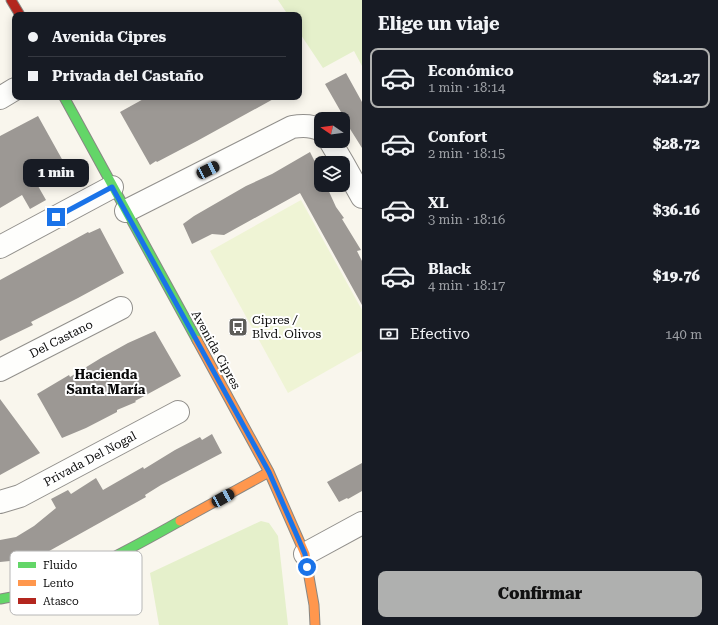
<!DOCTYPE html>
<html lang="es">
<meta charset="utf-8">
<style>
:root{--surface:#171b24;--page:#242831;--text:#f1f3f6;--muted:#9ea1a6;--line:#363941;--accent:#afb0af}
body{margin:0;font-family:"Roboto Serif",serif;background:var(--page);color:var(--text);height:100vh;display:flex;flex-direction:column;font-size:15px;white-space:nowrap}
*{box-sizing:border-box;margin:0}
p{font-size:13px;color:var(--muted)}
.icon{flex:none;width:22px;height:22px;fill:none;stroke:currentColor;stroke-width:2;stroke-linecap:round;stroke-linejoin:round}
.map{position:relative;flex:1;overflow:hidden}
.sheet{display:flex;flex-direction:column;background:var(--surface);width:356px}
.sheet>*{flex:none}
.top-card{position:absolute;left:12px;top:12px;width:290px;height:88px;border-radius:8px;box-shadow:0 2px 10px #0003;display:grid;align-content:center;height:88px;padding:0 16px;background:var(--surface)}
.needle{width:26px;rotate:283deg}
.controls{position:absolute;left:314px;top:112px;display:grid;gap:8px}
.controls a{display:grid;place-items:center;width:36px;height:36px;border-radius:8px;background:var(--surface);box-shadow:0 2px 10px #0003;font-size:20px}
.end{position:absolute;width:18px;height:18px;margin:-9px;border:5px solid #1a73e8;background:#fff;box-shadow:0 0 0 2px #fff}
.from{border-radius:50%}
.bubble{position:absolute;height:28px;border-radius:8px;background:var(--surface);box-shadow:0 2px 10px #0003;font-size:13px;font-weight:800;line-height:28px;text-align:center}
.car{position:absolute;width:12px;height:24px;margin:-12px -6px;border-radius:5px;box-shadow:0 0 3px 1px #0007;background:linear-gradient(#222 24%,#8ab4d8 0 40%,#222 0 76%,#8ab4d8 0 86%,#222 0)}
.top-card b{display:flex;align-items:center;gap:14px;height:38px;font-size:15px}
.top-card b+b{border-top:1px solid var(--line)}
.top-card i{width:10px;height:10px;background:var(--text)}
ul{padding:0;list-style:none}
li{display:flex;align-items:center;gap:12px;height:60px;margin:0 8px 6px;padding:0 8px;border:2px solid transparent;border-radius:8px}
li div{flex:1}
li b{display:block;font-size:15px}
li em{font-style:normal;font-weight:800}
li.active{border-color:var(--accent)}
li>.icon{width:36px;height:36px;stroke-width:1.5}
h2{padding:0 16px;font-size:18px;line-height:48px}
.pay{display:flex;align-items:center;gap:10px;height:44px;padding:0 16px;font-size:15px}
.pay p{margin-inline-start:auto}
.action{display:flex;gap:8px;margin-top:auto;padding:8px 16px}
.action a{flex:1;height:46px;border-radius:8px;background:var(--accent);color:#111;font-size:16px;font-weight:800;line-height:46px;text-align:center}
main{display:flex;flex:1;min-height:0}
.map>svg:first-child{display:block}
.green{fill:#e5f0cb}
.pitch{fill:#eff4d5}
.building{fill:#9c9894}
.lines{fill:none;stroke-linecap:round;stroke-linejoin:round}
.street-casing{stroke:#92908c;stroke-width:24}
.fast-casing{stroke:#888783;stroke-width:11}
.slow-casing{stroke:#888783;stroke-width:11}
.jam-casing{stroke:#888783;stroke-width:11}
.street{stroke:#fefefc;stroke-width:22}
.fast{stroke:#63d668;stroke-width:9}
.slow{stroke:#ff974d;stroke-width:9}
.jam{stroke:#b3261e;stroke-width:9}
.route{stroke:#1a73e8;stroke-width:5}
.labels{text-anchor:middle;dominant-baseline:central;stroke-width:4;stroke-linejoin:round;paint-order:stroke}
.poi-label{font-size:12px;fill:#0a0a0a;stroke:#fff;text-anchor:start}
.street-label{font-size:12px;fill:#0a0a0a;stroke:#fff}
.neighbourhood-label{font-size:13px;font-weight:bold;fill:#0a0a0a;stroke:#fff}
.key{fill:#fff;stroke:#b6b6b6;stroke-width:1}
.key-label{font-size:11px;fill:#0a0a0a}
</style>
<main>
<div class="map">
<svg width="362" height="625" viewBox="0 0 362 625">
<rect width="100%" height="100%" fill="#f9f6ed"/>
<!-- green -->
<path class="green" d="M278,0H362V66L354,51L323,68L299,32V15H288Z
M261,521L269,523L278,536L288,625H159L150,573Z"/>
<!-- pitch -->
<path class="pitch" d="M301,200L362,310V351L288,393L210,251Z"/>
<!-- building -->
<path class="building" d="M346,73L362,102V148L340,113L341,112L325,84Z
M147,97H277L197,141L157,162L156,161L150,165L120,112Z
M38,116L68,170L38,186L46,200L30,209L22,195L0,208V136Z
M310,152L321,174V185H326L336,207L344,218L342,219L361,250L357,251L362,261V305L300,193L224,235L212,234L192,244L183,224L194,216L246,186L272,174Z
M100,228L124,273L78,298L31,322L33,325L0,341V280L88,232L89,233Z
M155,331L181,376L135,401L136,402L117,410V412L86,428L62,438L37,394L69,375L70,377L101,358L128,343Z
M0,399L40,453L0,475Z
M212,434L222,453L161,485L145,495L146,497L42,555L29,560L11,564L10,561L0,562V540L16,537L34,526L56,508L51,499L68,490L71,494L96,478L103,490L143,467L144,469L175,450L200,437L202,440Z
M362,463V491L348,499L347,498L339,502L327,482Z"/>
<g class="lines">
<!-- street casing -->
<g class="street-casing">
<path id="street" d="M0,98L15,89
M330,141L343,163
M343,163L362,197
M126,211L292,127C303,125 312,125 321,130
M0,247L112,187
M0,370L121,308
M0,502L20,496L178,412
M305,554L362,523"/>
</g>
<!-- fast casing -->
<g class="fast-casing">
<path id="fast" d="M64,97L197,340
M0,599C10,597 21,596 30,593C83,575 132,548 180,521"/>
</g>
<!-- slow casing -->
<g class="slow-casing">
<path id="slow" d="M197,340L269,472L305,554L314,605L315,625
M180,521L269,472"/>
</g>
<!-- jam casing -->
<g class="jam-casing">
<path id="jam" d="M11,0L20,15"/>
</g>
<!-- street -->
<use href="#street" class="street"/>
<!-- fast -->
<use href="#fast" class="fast"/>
<!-- slow -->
<use href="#slow" class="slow"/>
<!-- jam -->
<use href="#jam" class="jam"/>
</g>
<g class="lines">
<!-- route -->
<path class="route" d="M56,217L112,187L269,472L305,554L307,567"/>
</g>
<!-- icons -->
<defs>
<g id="bus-square" transform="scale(1)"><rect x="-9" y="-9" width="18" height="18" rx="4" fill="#5e5d59" stroke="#fff"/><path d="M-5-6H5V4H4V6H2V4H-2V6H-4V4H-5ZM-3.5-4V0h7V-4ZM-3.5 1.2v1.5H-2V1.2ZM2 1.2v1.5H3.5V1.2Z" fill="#fff"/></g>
</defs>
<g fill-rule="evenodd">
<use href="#bus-square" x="238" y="327"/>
</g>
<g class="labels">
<!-- poi labels -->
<g class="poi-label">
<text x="252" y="320">Cipres /<tspan x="252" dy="14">Blvd. Olivos</tspan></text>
</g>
<!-- street labels -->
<g class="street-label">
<text transform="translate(61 339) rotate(-27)">Del Castano</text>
<text transform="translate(216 350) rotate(61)">Avenida Cipres</text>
<text transform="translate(90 459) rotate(-28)">Privada Del Nogal</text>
</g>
<!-- neighbourhood labels -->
<g class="neighbourhood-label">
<text x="106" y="374">Hacienda<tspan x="106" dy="15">Santa María</tspan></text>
</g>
</g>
<!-- legend -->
<rect x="10" y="551" width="132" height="64" rx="6" class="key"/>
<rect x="18" y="562" width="18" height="6" fill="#63d668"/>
<rect x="18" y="580" width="18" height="6" fill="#ff974d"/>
<rect x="18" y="598" width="18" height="6" fill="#b3261e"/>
<g class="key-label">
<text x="43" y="569">Fluido</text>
<text x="43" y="587">Lento</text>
<text x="43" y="605">Atasco</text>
</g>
</svg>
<div class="controls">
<a><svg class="needle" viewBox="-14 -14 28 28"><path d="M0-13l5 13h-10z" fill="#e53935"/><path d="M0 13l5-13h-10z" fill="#9ea1a6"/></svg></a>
<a><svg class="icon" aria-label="layers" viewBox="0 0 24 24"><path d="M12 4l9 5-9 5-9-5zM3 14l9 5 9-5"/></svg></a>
</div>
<i class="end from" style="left:307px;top:567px"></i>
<i class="end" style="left:56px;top:217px"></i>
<div class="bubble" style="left:23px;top:159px;width:66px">1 min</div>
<i class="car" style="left:208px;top:170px;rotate:63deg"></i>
<i class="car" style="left:223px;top:498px;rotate:61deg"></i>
<div class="top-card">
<b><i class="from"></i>Avenida Cipres</b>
<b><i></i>Privada del Castaño</b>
</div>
</div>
<section class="sheet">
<h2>Elige un viaje</h2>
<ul>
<li class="active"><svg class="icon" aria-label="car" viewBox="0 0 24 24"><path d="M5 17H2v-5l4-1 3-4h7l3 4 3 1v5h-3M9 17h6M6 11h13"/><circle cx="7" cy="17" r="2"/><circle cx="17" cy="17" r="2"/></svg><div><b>Económico</b><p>1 min · 18:14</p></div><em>$21.27</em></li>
<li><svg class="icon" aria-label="car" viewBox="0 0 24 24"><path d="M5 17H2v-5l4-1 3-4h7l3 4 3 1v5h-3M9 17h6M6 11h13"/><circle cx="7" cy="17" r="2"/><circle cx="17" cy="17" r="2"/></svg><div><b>Confort</b><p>2 min · 18:15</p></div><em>$28.72</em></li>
<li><svg class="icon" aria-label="car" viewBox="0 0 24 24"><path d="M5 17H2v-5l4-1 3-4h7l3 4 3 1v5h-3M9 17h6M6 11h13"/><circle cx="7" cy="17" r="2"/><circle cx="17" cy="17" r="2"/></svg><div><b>XL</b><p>3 min · 18:16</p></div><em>$36.16</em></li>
<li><svg class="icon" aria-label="car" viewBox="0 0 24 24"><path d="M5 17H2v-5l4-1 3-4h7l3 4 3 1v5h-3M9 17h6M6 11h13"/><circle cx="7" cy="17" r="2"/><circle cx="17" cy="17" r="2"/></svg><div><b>Black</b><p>4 min · 18:17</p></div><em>$19.76</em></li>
</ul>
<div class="pay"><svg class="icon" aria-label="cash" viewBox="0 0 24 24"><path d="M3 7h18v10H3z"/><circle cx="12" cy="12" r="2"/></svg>Efectivo<p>140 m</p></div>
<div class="action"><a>Confirmar</a></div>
</section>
</main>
